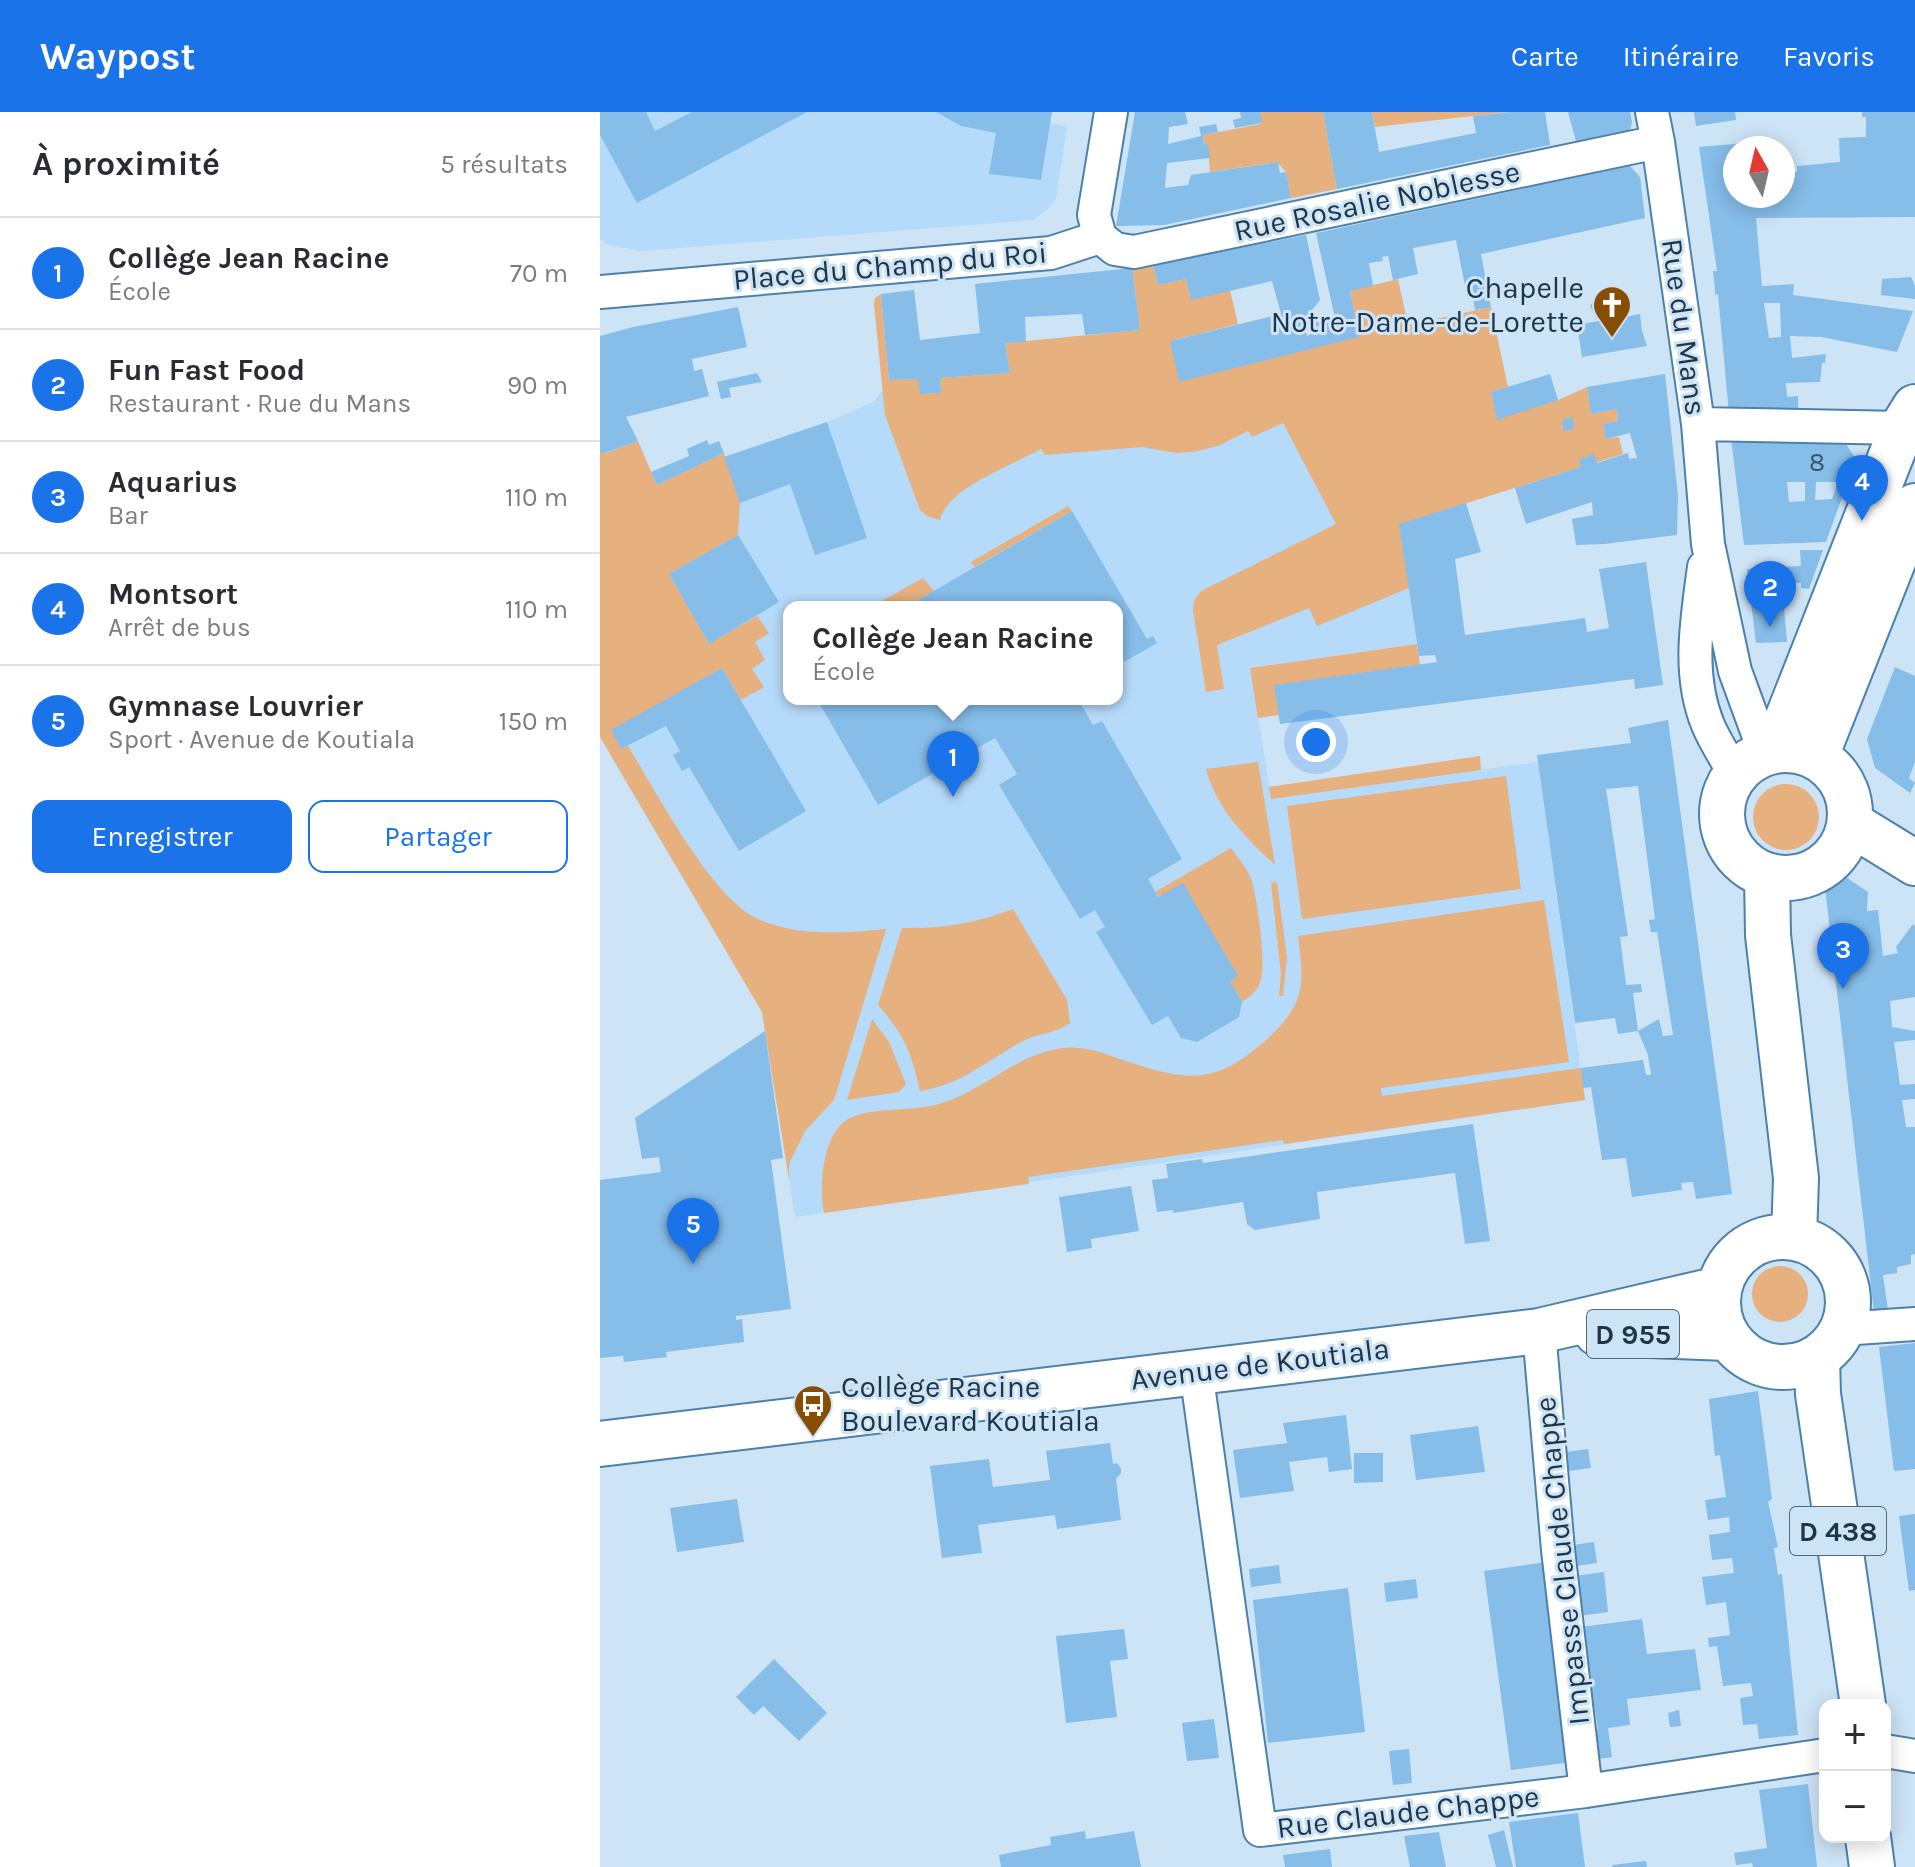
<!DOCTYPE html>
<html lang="fr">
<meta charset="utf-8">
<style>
body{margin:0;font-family:Karla,sans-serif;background:#f2f2f3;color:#2b2b33}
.controls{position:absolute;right:24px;bottom:24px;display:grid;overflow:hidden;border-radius:16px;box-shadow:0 4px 20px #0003}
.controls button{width:72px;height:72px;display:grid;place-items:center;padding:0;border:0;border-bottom:2px solid #e1e1e2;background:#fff;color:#2b2b33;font:40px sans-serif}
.compass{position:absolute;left:1123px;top:24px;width:72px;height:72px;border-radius:50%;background:#fff;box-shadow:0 4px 20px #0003;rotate:352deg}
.you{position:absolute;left:716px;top:630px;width:28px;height:28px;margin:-20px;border:6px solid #fff;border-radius:50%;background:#1a73e8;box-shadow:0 0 0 12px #1a73e833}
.badge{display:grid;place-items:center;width:52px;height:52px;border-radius:50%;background:#1a73e8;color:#fff;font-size:26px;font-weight:700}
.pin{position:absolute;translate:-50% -66px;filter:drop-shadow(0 2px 4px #0008)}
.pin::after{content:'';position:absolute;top:42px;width:28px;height:24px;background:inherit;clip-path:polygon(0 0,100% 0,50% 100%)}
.popup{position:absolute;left:183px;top:489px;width:340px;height:104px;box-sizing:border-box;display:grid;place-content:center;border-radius:16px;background:#fff;filter:drop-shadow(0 2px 6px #0005);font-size:26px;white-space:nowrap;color:#7c7c81}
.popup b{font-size:30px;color:#2b2b33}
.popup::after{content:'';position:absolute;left:50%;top:100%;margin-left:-16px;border:16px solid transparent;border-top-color:#fff}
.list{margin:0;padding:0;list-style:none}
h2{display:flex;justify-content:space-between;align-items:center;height:104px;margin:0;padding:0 32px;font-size:34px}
h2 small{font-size:26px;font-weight:400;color:#7c7c81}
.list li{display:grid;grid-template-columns:52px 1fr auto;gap:24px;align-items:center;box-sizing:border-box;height:112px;padding:0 32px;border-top:2px solid #e1e1e2}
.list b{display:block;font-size:30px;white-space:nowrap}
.list p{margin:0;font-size:26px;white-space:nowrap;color:#7c7c81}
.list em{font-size:26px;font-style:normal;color:#7c7c81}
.actions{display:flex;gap:16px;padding:24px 32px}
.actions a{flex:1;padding:18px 0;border:2px solid #1a73e8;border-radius:16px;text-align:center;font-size:28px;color:#1a73e8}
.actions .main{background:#1a73e8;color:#fff}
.map{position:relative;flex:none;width:1315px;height:1755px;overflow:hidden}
header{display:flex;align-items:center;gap:48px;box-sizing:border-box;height:112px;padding:0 40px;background:#1a73e8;color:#fff}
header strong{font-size:38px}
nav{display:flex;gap:44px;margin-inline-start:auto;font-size:28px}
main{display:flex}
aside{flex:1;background:#fff}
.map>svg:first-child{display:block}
.built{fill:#b6daf9;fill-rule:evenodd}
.green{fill:#e6b07f}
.building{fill:#86bde9;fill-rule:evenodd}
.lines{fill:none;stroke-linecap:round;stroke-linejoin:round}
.minor-casing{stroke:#4c81ab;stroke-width:36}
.primary-casing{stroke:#4c81ab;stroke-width:48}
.minor{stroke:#fff;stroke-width:32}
.primary{stroke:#fff;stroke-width:44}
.labels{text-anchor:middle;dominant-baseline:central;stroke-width:6;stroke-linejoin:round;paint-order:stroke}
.number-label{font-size:26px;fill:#395770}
.shield{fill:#cde3f6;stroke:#53697c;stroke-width:2}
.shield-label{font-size:28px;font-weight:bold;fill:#1f3547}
.street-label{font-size:30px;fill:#1f3547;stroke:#cde3f6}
.poi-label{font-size:30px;fill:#1f3547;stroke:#cde3f6;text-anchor:end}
</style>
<header>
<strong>Waypost</strong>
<nav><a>Carte</a><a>Itinéraire</a><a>Favoris</a></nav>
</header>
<main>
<aside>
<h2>À proximité<small>5 résultats</small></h2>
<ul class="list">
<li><span class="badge">1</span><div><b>Collège Jean Racine</b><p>École</p></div><em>70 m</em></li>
<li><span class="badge">2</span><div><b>Fun Fast Food</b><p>Restaurant · Rue du Mans</p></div><em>90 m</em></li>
<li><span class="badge">3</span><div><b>Aquarius</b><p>Bar</p></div><em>110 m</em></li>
<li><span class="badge">4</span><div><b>Montsort</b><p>Arrêt de bus</p></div><em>110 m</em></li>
<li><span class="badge">5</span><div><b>Gymnase Louvrier</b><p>Sport · Avenue de Koutiala</p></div><em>150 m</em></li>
</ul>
<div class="actions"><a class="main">Enregistrer</a><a>Partager</a></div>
</aside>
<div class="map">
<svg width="1315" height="1755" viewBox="0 0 1315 1755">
<rect width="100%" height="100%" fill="#cde3f6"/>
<path class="built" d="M0,0H385L467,14L456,87L447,98L433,108L41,139L8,133L0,127Z
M289,268L291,300L445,326L708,291L800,419L817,532L651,556L671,686L938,650L985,988L195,1105L162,900L10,643L21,637L11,618L109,532L69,462L124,345L227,310L275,289ZM189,495H517V587H189Z"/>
<path class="green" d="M660,0H723L737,77L691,86L686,60L677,50L610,60L608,33H604L603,23L661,12Z
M772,0H908L775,15Z
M553,153L558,173L586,167L591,187L630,178L638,212L570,229L759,225L750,179L798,167L808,213L891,195L908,275L891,280L897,307L958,288L987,275L991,302L1017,297L1018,309L1003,312L1006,327L1019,325L1023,342L800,412L809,476L717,514L709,496L617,533L624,577L606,580L593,499L594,488L601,479L736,412L683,311L652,325L648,319L618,334L593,340L576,341L542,335L445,343L441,337C414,352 346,377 340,408L327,404L320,398L285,303L274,192L275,186L281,182L289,268L318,267L321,282L341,281L340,266L410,261L405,231L540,218L532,156Z
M38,329L57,373L124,341L140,391L138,423L69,462L109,532L157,504L169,521L155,530L165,548L152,557L164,575L141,588L122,556L12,619L21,637L28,634C56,679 112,788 160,808C200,825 244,821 286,817L234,988L205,1019L189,1052V1068L195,1105L162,900L0,625V337L3,342Z
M468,394L472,399L374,455L371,450Z
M323,466L334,479L306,495H271Z
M817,532L820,553L679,603L658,606L650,556Z
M880,644L881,658L671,687L669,675Z
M658,650L675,753C645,725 617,698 606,657Z
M906,664L921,777L702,807L687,694Z
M1153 705a33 33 0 1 1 66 0a33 33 0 1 1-66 0Z
M631,736C637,745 644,753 649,762C657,778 666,850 661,867C658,879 652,883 642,890L630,869L637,864L555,780Z
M677,770L687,845L683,884H679L681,862L671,771Z
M944,788L969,950L781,976L782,984L981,956L985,988L684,1032L683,1028L428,1065L429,1072L224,1101C219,1076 222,1027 244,1010C262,994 314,1000 339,992C384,979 419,940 464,936C484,934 499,940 517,946C582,968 613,977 667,927C706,891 704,873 698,824Z
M413,797L467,888L470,911C455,922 438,921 423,929C388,948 361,973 320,979C312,942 304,922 278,893L302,816C341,817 377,811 413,797Z
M272,907L289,930L306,972L299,980L247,988Z
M1152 1182a28 28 0 1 1 56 0a28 28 0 1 1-56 0Z"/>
<path class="building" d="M0,0H46L55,19L92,0H207L37,91L0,23Z
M336,0H452L441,68L389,62L396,21L361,14Z
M535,0H585L588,12L569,15L568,32L601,24L599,15L616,12L618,20L603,23L604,33L608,32L610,46L567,51L565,76L588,73L591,63L678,50L680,61L686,60L691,86L564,113L516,114Z
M640,0H660L662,11L635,16L633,8L641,6Z
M723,0H772L779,40L876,21L873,4L911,0H945L950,33L737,77Z
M968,0H1030L1032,10L1030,19L976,29Z
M1094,0H1135L1136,8L1096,14Z
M1262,0H1315V105L1156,106L1162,174L1194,172L1193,183L1313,199L1297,240L1221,225L1190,224L1192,246L1226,242L1225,251H1222L1220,270L1186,271L1187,285L1198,284V298H1160L1129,302L1118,182L1115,183V178L1113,159H1117L1099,35L1169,29V36H1135V84H1183V62L1197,60V54L1240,50L1239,26L1266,25V5H1262ZM1164,191H1180L1181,225L1169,226Z
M1030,54L1040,65L1045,106L881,142L891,195L875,198L872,179H866L856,128L813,136L818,162L793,168L788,144L782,145L783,149L769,151L773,174L750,179L759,225L579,270L570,229L681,202L672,169L591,188L586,167L558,173L553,153L706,123L720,188L703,209L707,224L713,221L710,211L735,206L716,121Z
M532,156L540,218L485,223L482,202L425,205L426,230L405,231L410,261L340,266L341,281L320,282L318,267L289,268L281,182L314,178L320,228L380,221L375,172Z
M1311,165L1315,174V187L1281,183L1282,167Z
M1007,181L1014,186L1018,193L1016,202L1009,208L1040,202L1042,219L1047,234L982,245L977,213L1004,208L996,206L990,194L998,183Z
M138,195L147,235L92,247L94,259L102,257L109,284L26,305L38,329L2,342L0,337V224L33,215Z
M157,261L162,270L129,276L131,285L121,287L117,270Z
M950,262L958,288L897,308L891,280Z
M1065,262L1078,384L1077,423L1004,432L976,433L972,407L993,403L992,390L926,412L915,376L981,355L979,347L994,342L997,351L1028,341L1029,347L1037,346L1030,321L1006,327L1003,312L1018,309L1017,297L991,302L987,275Z
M973,305L974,317L963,319V307Z
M227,310L267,426L215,443L190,372L140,391L124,345Z
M1131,326H1242L1256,347L1226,430L1144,433ZM1187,370H1205V389L1189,390ZM1216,370H1238L1232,387L1215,388Z
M107,328L109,333L119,329L124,341L57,373L51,360L89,344L87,337Z
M866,391L881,440L855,447L865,523L985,506L987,520L1009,516L999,457L1046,450L1063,573L1035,577L1034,567L680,612L674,573L837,550L835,543L819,544L799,412Z
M472,399L547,527L553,524L557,531L517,554V495H306Z
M138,423L179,490L109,532L69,462Z
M1200,438H1223L1209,477L1201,476V471H1180L1179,455L1201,454Z
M1171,455L1174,485L1183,484L1187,530L1156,531L1147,457Z
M1295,555L1315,564V650L1309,666L1315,671L1310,681L1275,656L1267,627Z
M122,556L206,699L139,739L89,655L82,659L73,643L80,639L66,614L21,637L11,618Z
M217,587H478L493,613L502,609L582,747L548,767L558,785L583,771L638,864L630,869L642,890L639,905L597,930L581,926L568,904L552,913L496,820L505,815L495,798L480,807L399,673L417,662L395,626L278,693Z
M1068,608L1132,1082L1096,1087L1093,1070L1081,1071L1082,1078L1032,1085L1026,1046L1002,1048L991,975L983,976L981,956L1043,948L1046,963H1051L1048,943L1038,919L1059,907L1063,924L1073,923L1057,820H1051L1049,808L1055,807L1038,674L1006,677L1028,824L1020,825L1026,873L1041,872L1042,880L1033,881L1038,919L1018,922L1015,906L975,911L937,643L1031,631L1028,616Z
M1231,755L1268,780L1267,799L1278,798L1283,844L1298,841L1296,835L1313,812L1315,814V885L1290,889L1292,915L1315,919V928L1294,930L1300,973L1315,972V987L1302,988L1306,1015H1315V1142L1311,1143V1152L1297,1155V1161L1283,1163L1288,1198L1274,1200L1223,758Z
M165,919L183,1046L171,1048L191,1197L136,1204V1208L142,1207L144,1230L66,1240L67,1245L24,1250L23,1244L0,1246V1068L61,1060L59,1045L42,1047L35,1006Z
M873,1012L890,1129L865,1132L855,1061L717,1080L720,1107L655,1118L647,1112L643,1090L573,1101V1098L557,1100L552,1068L568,1066L566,1052L602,1047L603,1051Z
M531,1074L539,1119L491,1127L492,1136L467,1140L459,1085Z
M1315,1231V1357L1294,1359L1279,1235Z
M1158,1279L1172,1387L1168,1390L1178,1435L1174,1436L1177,1456L1178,1463L1182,1462L1198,1623L1159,1627L1157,1612L1143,1613L1140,1586L1153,1584L1151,1571L1123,1574L1117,1534L1109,1535L1108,1526L1130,1523L1126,1490L1106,1493L1102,1465L1134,1461L1132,1446L1112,1448L1109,1423L1130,1420L1129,1405L1108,1408L1105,1388L1126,1385L1120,1343L1115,1344L1109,1287Z
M746,1303L752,1357L729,1360L727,1345L689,1350L694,1379L640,1386L633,1338L687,1331L683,1311Z
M878,1314L885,1360L816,1368L810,1323Z
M510,1331L513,1352L517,1351L521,1356V1361L516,1367L521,1408L457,1417L455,1403L378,1413L382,1441L342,1446L330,1354L389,1347L393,1375L450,1368L446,1339Z
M988,1337L991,1356L961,1360L959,1341Z
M754,1341H783V1370L754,1371Z
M137,1387L144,1430L77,1440L70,1396Z
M1315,1402V1478L1309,1479L1299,1404Z
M994,1430L997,1451L969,1455L966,1434Z
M946,1450L972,1650L911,1658L884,1459Z
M679,1453L681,1471L651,1475L649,1457Z
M1004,1460L1008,1500L979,1504L975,1464Z
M816,1467L818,1486L786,1490L784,1471Z
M748,1476L765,1620L668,1631L653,1488Z
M1042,1507L1047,1542L1095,1537L1101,1578L1027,1587L1030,1613L1008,1616L1012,1645L992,1648L988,1618L998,1617L981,1515Z
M524,1517L528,1547L510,1549L517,1605L466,1611L456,1524Z
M174,1547L227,1601L199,1629L163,1594L154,1603L136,1585Z
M1079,1598L1081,1614L1070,1615L1068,1601Z
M614,1607L619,1646L587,1649L582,1611Z
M809,1637L812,1671L793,1673L789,1639Z
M1208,1672L1217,1755H1153L1152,1751L1136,1753L1134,1741L1167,1736L1159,1678Z
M978,1701L985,1755H916L909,1710Z
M904,1718L913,1755H896L888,1723Z
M485,1719L486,1727L534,1719L541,1755H401L399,1743L451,1733L450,1725Z
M839,1720L846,1755H810L804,1724Z
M730,1737L732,1755H685L683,1743Z
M1046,1749L1047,1755H1013L1012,1753Z"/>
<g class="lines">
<g class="minor-casing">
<path id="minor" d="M1052,0L1058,30L1098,312L1108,432L1135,559L1165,641
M500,125L515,137L534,140L1058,30
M500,125L494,103L511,0
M0,180L451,141L500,125
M1098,312L1302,316
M1104,455C1097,508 1087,562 1108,613C1115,630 1126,646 1135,662
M1242,1217L1315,1212
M939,1219L958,1438L986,1679
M596,1259L660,1718L986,1679L1225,1643
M1285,1639L1315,1644"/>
</g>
<g class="primary-casing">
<path id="primary" d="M1122 702a64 64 0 1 1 128 0a64 64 0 1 1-128 0Z
M1175,638L1302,316L1315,295
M1216,644L1315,394
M1250,711L1315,751
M1167,764L1168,823L1196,1066L1194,1126
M1118 1190a65 65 0 1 1 130 0a65 65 0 1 1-130 0Z
M997,1221L1128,1226
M1217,1246L1218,1282L1263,1593
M0,1332L939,1219L1119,1177
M1268,1725L1272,1755"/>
</g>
<use href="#minor" class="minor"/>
<use href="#primary" class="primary"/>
</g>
<defs>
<g id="church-pin" transform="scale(2)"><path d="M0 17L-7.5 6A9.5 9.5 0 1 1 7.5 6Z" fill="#874e03" stroke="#cde3f6"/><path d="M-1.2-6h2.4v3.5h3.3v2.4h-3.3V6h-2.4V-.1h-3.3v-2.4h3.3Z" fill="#fff"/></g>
<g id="bus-pin" transform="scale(2)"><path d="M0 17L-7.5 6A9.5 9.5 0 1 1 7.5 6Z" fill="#874e03" stroke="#cde3f6"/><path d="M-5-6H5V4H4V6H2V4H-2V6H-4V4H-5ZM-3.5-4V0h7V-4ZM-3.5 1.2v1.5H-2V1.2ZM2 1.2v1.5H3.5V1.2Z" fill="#fff"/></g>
</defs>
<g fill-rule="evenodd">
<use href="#church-pin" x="1012" y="193"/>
<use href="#bus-pin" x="213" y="1292"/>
</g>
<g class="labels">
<g class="number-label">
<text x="1217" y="350">8</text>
</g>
<g class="shield">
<rect x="987" y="1198" width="92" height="48" rx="6"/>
<rect x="1190" y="1395" width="96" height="48" rx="6"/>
</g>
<g class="shield-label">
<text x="1033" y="1222">D 955</text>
<text x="1238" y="1419">D 438</text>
</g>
<g class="street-label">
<text transform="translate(777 89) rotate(-12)">Rue Rosalie Noblesse</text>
<text transform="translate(290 154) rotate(-5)">Place du Champ du Roi</text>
<text transform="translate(1084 215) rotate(82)">Rue du Mans</text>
<text transform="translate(660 1252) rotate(-7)">Avenue de Koutiala</text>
<text transform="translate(962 1449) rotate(-96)">Impasse Claude Chappe</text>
<text transform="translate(808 1700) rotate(-7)">Rue Claude Chappe</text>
</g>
<g class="poi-label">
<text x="984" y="176">Chapelle<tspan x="984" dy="34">Notre-Dame-de-Lorette</tspan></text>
<text x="241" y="1275" text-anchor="start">Collège Racine<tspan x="241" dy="34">Boulevard Koutiala</tspan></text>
</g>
</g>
</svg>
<div class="controls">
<button>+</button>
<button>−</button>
</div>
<svg class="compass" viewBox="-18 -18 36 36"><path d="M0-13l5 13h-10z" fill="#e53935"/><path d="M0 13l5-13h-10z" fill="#7c7c81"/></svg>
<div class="you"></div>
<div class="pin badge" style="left:353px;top:685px">1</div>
<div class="popup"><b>Collège Jean Racine</b>École</div>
<div class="pin badge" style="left:1170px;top:515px">2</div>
<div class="pin badge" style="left:1243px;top:877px">3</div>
<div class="pin badge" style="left:1262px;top:409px">4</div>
<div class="pin badge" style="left:93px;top:1152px">5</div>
</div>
</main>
